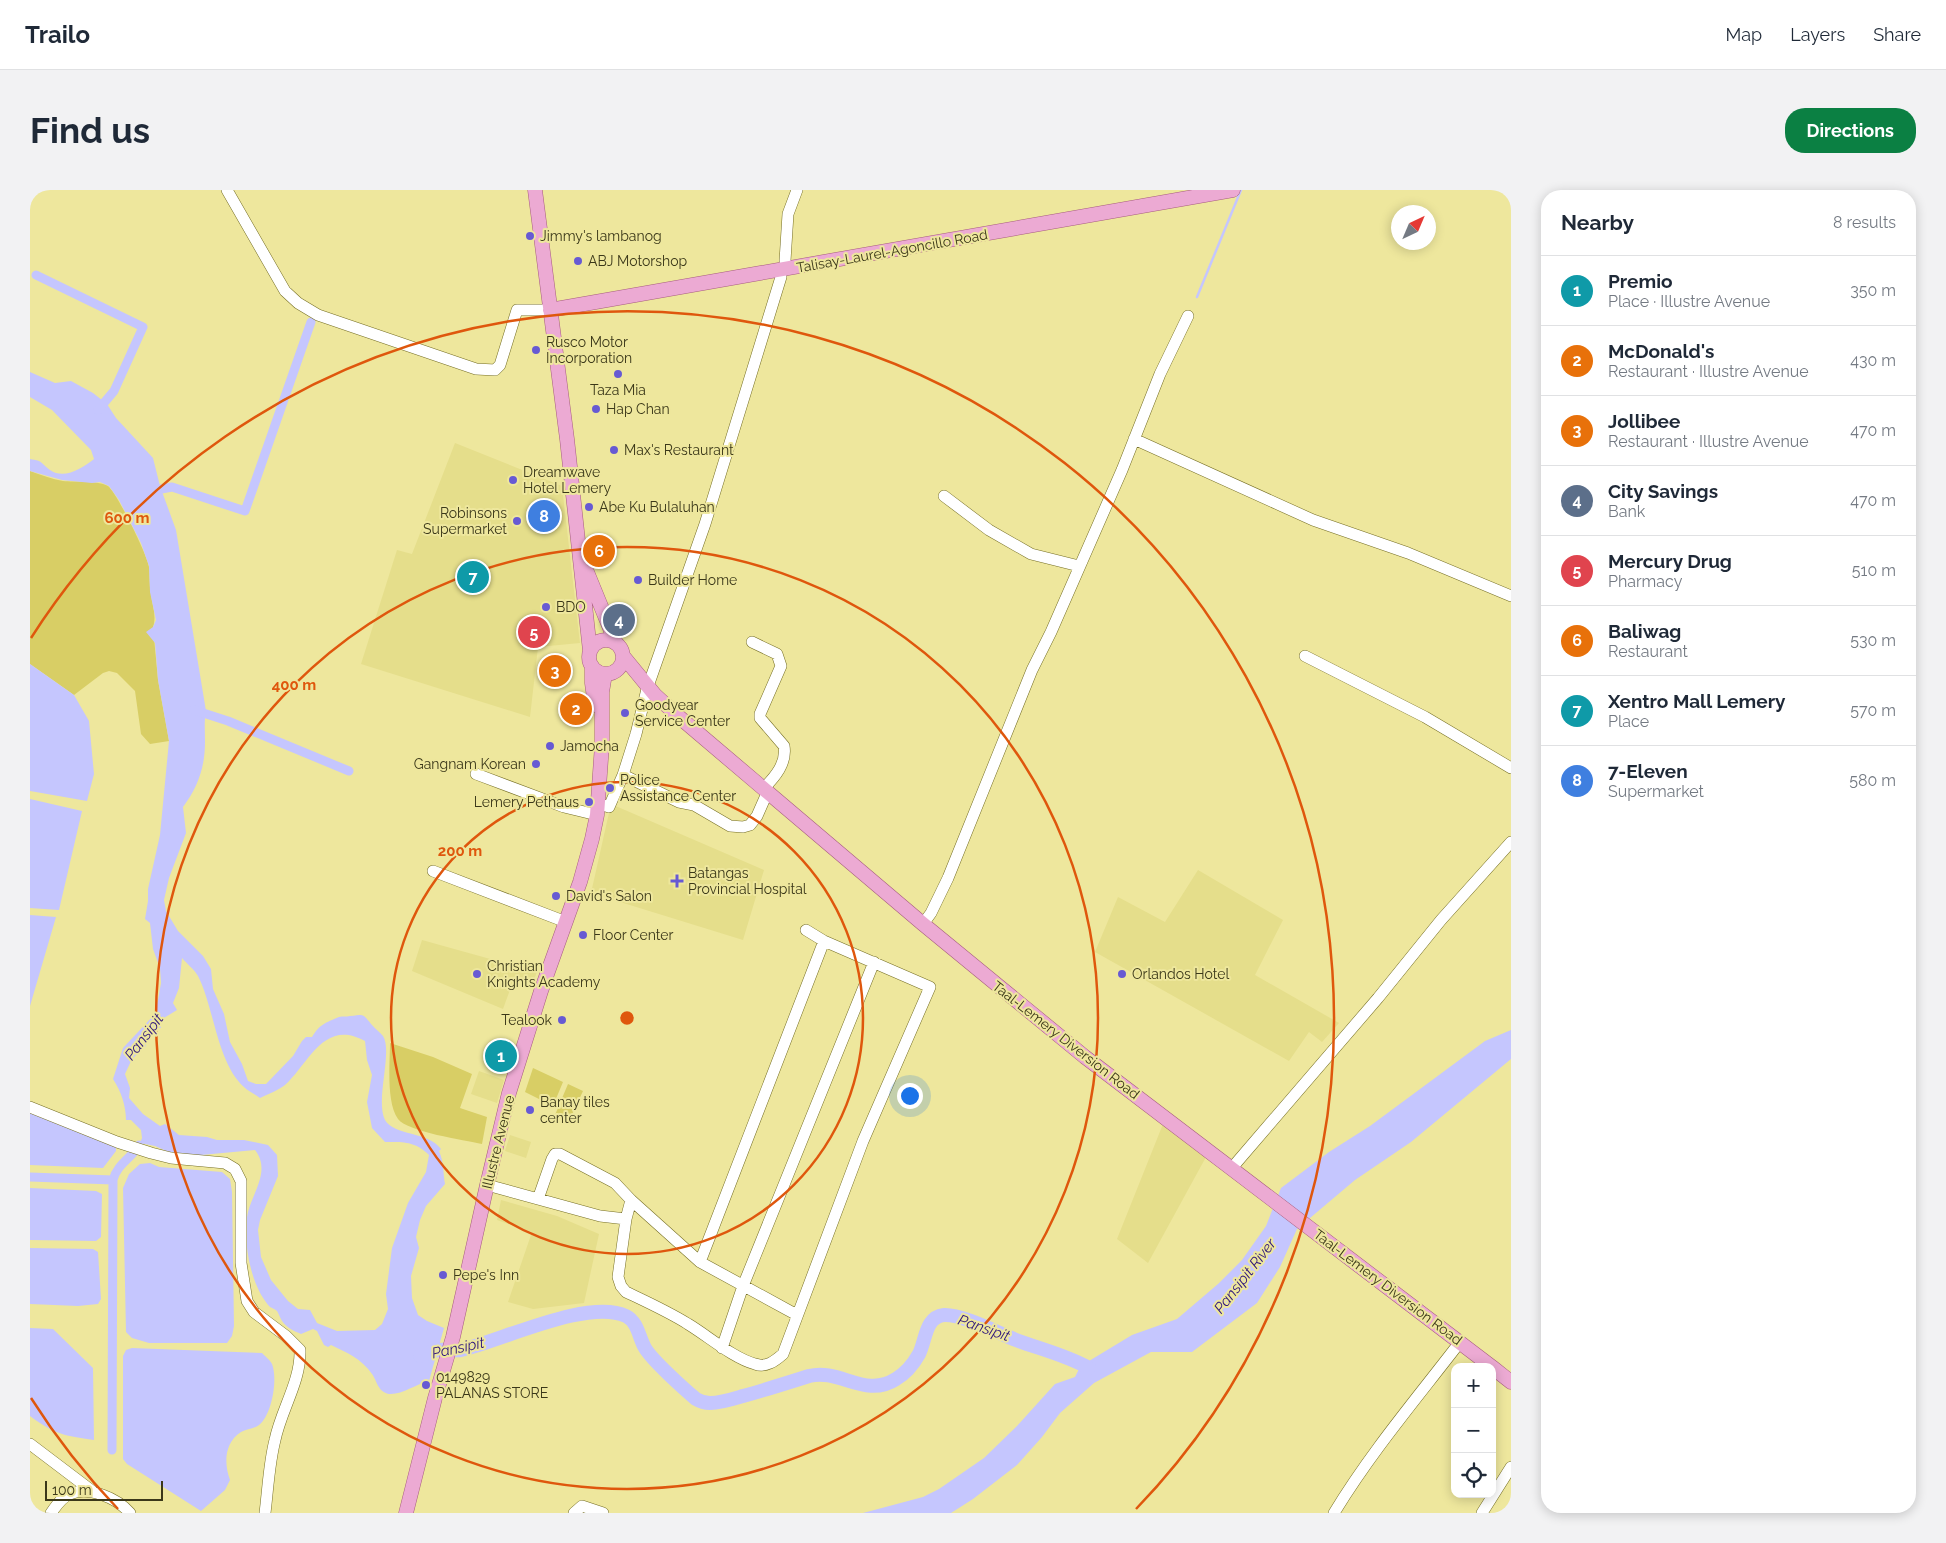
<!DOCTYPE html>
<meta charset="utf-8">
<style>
body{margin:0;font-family:Raleway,sans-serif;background:#f2f2f3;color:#1f2937}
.controls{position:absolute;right:15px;bottom:15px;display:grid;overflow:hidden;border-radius:10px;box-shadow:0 2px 12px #0003}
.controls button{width:45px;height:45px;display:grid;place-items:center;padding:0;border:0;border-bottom:1px solid #e0e1e3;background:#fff;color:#1f2937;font:25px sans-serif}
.compass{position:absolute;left:1361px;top:15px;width:45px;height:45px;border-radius:50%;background:#fff;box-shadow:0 2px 12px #0003;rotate:44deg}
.scale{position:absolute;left:15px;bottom:12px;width:118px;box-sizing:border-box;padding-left:5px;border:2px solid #3b3819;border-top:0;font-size:14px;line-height:18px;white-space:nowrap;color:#3b3819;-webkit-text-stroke:4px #eee79d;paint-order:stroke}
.you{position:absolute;left:879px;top:905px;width:18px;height:18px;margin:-12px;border:4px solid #fff;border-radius:50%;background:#1a73e8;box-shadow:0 0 0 8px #1a73e833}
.badge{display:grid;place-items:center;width:32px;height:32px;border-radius:50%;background:#0b8043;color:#fff;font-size:16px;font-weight:700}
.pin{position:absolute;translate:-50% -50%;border:2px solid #fff;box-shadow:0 1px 5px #0006}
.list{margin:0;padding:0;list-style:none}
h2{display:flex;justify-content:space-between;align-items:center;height:65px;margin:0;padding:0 20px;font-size:21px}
h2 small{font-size:16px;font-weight:400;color:#747a83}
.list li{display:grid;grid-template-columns:32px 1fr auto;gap:15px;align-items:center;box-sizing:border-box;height:70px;padding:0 20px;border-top:1px solid #e0e1e3}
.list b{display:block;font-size:19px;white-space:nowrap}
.list p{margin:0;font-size:16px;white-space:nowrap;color:#747a83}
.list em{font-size:16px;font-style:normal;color:#747a83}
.icon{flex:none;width:28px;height:28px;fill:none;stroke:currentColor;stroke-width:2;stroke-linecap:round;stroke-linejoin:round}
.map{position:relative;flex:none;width:1481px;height:1323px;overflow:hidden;border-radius:20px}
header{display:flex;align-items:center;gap:30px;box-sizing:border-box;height:70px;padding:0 25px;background:#fff;border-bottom:1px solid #e0e1e3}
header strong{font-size:24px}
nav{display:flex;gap:28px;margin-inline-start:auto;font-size:18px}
.intro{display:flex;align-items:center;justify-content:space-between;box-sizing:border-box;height:120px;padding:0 30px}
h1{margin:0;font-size:35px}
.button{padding:12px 22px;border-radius:20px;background:#0b8043;color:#fff;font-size:18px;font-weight:700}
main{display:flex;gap:30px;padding:0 30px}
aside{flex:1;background:#fff;border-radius:20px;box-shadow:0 2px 12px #0003}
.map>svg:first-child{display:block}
.built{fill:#e5de8b}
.green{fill:#d8ce65}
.water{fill:#c5c6fe;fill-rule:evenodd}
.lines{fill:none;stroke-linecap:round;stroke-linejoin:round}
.stream{stroke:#c5c6fe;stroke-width:2.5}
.canal{stroke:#c5c6fe;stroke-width:9}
.river{stroke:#c5c6fe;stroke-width:14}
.minor-casing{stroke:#766f25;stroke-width:12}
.major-casing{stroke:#a65d7e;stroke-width:15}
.minor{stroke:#fff;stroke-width:11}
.major{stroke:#ecaad3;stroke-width:14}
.ring{fill:none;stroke:#df570d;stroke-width:2.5}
.poi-dot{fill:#675ad3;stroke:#eee79d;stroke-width:2}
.labels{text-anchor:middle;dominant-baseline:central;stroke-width:4;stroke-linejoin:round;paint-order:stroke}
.poi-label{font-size:14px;fill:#3b3819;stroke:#eee79d;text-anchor:start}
.street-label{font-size:14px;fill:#3b3819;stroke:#eee79d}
.water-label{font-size:15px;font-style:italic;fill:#2f167d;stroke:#eee79d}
.centre{fill:#df570d;stroke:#eee79d;stroke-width:2.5}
.ring-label{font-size:15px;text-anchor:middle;font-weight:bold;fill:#df570d;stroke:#eee79d;stroke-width:4;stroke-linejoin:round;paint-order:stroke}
</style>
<header>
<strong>Trailo</strong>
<nav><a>Map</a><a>Layers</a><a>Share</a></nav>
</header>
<div class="intro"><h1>Find us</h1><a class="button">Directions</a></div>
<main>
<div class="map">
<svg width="1481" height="1323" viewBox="0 0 1481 1323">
<rect width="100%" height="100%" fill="#eee79d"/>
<path class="built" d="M425,253L532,296L550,453L508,457L500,527L331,474L367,360L382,364Z
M581,614L734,680L713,750L561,703Z
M1168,680L1253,730L1225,785L1309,833L1292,852L1279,842L1259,871L1065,762L1088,707L1135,732Z
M392,750L507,782L503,792L485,786L473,819L382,781Z
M449,881L474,890L467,913L441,904Z
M1133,934L1176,967L1118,1073L1087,1049Z
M480,945L501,952L496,968L475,961Z
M471,1010L527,1026L569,1044L554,1113L503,1119L478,1112L502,1042L467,1030Z"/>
<path class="green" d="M0,281C11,285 22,289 33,291C44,292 71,291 78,296C87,303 117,364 119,377C120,386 119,395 121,404C122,415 127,426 123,437L128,490L139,551L120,554L111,544L105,501L87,483L79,481L73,483L44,505L0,474Z
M360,853L403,867L442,884L430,918L457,927L452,954C434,950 378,942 368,929C356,912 360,873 360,853Z
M503,878L533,892L523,916L495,902Z
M538,894L553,901L539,931L525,925Z"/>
<path class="water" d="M0,182L25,193L41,191L63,203L77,214L86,228L123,268L130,296L146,340L176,521C174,531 175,541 175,552C175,577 168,597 153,617L156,643L139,688L134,710L136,721L148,741L173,766L181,779L183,799L194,824L200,852L212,874L218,891L226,894H236L263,866L272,851L276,847H282C290,834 295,833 309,827C313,826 316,827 320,826C335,825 331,822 342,835C345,839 350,842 353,846C363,862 345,910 355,930C364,946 398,941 411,959L409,961C414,972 413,983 415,994L396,1016L390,1030L386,1047L389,1058L381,1086L382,1108L388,1125L397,1131L414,1138L399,1191C386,1194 372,1205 359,1204C348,1202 347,1191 342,1184C332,1169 316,1162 301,1155L298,1157L294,1155L287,1141L283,1139L271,1144C264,1141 257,1138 252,1131C250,1128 249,1124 247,1121C245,1119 242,1118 240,1117C220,1096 212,1049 218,1022C223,1002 241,980 225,960L150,967L125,956L110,953L112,948L111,940L101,930H96C96,916 91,901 83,889L93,858L124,825L128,810L131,793L130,778L123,759L120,733L115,729L118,711V699L130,645L139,551L128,490L125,453L116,442L123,437L126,430L120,402L119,376L111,353L89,310L79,296L70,292L62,293L32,290L0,281V269C14,271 10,273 20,280C34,290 53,278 64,269L61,260L22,220L0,207ZM152,768C157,774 164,779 168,786C184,817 187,873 214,897C218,901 225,904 230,908C238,904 249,900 255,895C279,873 294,828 335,851L337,870L342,885L337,912L342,938L355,952C373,952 385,951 399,965L396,982L378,1013L362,1058L356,1104L358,1119L352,1134L345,1140L307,1141L287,1133L280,1120L268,1119L258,1111L241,1090L231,1067L228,1040L230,1030L248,986L247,965L238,955L214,950H187L177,947L149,945L135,934L130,936L113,924L99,908L100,898L95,884L102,869L116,856V850L124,838H131L129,831L147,820L143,813L149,798Z
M0,474L44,505L59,531L64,584L57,611L0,601Z
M0,609L52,621L29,720L0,718Z
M0,725L26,727L0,816Z
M1481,840V869L1381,952L1325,990L1267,1039L1250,1077L1227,1113L1162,1162H1121L1064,1193L1030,1223L1012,1247L987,1275L943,1309L921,1323H833L893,1307L909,1299L954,1268L987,1236L1025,1194L1045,1187L1049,1179L1050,1167L1059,1171L1102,1145L1147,1129L1188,1094L1212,1070L1236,1036L1251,998L1299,962L1340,936L1455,851Z
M0,920L86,955V961L73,978L0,975Z
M120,973L129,977L192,982L200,989L202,1002L204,1136L202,1146L197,1153H119L102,1148L96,1142L93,998L99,984L110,974Z
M0,998L66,1001L72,1004L71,1047L66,1051L0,1050Z
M0,1058L63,1059L68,1062L71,1109L68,1114L48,1116L0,1114Z
M0,1138L23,1139L63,1178L64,1250C35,1246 24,1244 0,1226Z
M102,1158L232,1163C235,1166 240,1170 242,1174C248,1189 242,1225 229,1235C224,1239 216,1239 211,1242C194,1253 194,1274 200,1290L195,1300L171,1321L97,1274L93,1269V1166L96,1160Z"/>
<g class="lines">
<path class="stream" d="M1167,107L1211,0"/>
<path class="canal" d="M6,85L113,137L84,201L68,220
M121,301L142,297L215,321L281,132
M164,520L198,531L319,581
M0,987L83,990
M82,1260L83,990C87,974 102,968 109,955"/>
<path class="river" d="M390,1166C396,1164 402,1161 408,1160C416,1159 424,1161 431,1160C471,1151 558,1108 596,1126C608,1132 609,1148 615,1158C622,1170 654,1199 666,1209C671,1212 675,1213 680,1213C691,1213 703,1209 713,1206C735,1200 757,1193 779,1186C810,1178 835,1209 866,1189C876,1183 884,1173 889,1164C896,1150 895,1127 914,1125C932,1124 968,1143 986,1150C1010,1159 1036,1165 1059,1178"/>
<g class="minor-casing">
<path id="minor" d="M197,0L255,101L268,113L288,125L446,179L465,180L470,175L487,120H520
M755,71L758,24L767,0
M1104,249L1283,330L1378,363L1481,406
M914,306L959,340L1001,364L1049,376
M722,452L747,464L751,476L730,524V528L754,556C757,573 745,587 734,598
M1275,466L1395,527L1481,578
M446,584L534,617L567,625
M593,585L606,544L617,499L675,334L751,87
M567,613L579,617L593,585L649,612L664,615L700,636L713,637L720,635L727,626L738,601
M403,681L536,732
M893,734L901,723L918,688L1002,480L1021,442L1092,280L1130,184L1158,126
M0,917L87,952L121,963L141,968L195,973L205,979L211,991V1073L217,1111L224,1122L256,1146L270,1160C271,1191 251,1220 245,1250C239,1273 238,1299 235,1323
M1201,979L1348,808L1411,730L1481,652
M457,995L570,1026L596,1029L601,1010L585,993L530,964H525L522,969L508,1009
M601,1010L670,1072L767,1125
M596,1029L588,1087L591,1096L596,1102C617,1112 639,1122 658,1134C678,1146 703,1168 725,1174C736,1178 745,1171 753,1164L833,951L900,797L794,751L776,740
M670,1072L794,751
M692,1158L713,1096L844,772
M0,1254L62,1301
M21,1323C26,1316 32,1307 40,1304C59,1296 87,1308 100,1323
M544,1323L552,1316L573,1323
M1304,1323C1341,1262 1387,1208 1430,1152
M1452,1323L1481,1277"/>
</g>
<g class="major-casing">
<path id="major" d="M505,0L537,249L560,461
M520,120L1203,0
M557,382L586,453
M559 467a17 17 0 1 1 34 0a17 17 0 1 1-34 0Z
M593,466L625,505L648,526L893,734L1055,867L1462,1177
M562,476V493L565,515
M1462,1177L1481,1192
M376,1323L405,1208L423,1147L457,995L479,903L511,801L550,692L562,649L567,625L572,555V502L575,484"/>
</g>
<use href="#minor" class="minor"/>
<use href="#major" class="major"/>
</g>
<g class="ring">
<circle cx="597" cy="828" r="236"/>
<circle cx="597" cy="828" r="471"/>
<path d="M88 1319A707 707 0 0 1 1 1208M1 448A707 707 0 1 1 1106 1319"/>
</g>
<g class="poi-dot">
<circle cx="500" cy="46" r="5"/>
<circle cx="548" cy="71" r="5"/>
<circle cx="506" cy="160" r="5"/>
<circle cx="588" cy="184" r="5"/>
<circle cx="566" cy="219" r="5"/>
<circle cx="584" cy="260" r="5"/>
<circle cx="483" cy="290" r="5"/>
<circle cx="559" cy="317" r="5"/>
<circle cx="487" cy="331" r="5"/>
<circle cx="608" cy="390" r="5"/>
<circle cx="516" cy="417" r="5"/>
<circle cx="595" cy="523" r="5"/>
<circle cx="520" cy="556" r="5"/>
<circle cx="506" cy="574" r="5"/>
<circle cx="580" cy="598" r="5"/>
<circle cx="559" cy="612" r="5"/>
<path d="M644.5 683.5h5v5h5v5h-5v5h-5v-5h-5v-5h5z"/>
<circle cx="526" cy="706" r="5"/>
<circle cx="553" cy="745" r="5"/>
<circle cx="447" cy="784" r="5"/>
<circle cx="1092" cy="784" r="5"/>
<circle cx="532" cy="830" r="5"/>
<circle cx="500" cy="920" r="5"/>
<circle cx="413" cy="1085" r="5"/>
<circle cx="396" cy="1195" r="5"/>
</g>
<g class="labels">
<g class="poi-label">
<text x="510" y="46">Jimmy's lambanog</text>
<text x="558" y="71">ABJ Motorshop</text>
<text x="516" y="152">Rusco Motor<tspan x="516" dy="16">Incorporation</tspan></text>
<text x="588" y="200" text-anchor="middle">Taza Mia</text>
<text x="576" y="219">Hap Chan</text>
<text x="594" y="260">Max's Restaurant</text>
<text x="493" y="282">Dreamwave<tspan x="493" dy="16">Hotel Lemery</tspan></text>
<text x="569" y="317">Abe Ku Bulaluhan</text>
<text x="477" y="323" text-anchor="end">Robinsons<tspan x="477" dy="16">Supermarket</tspan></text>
<text x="618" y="390">Builder Home</text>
<text x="526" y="417">BDO</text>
<text x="605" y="515">Goodyear<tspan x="605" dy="16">Service Center</tspan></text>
<text x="530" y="556">Jamocha</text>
<text x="496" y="574" text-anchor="end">Gangnam Korean</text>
<text x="590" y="590">Police<tspan x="590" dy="16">Assistance Center</tspan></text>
<text x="549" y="612" text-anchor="end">Lemery Pethaus</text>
<text x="658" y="683">Batangas<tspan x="658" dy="16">Provincial Hospital</tspan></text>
<text x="536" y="706">David's Salon</text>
<text x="563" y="745">Floor Center</text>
<text x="457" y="776">Christian<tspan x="457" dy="16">Knights Academy</tspan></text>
<text x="1102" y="784">Orlandos Hotel</text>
<text x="522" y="830" text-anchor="end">Tealook</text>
<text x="510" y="912">Banay tiles<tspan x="510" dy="16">center</tspan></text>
<text x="423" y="1085">Pepe's Inn</text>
<text x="406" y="1187">0149829<tspan x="406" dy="16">PALANAS STORE</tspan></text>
</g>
<g class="street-label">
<text transform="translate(862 61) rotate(-10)">Talisay-Laurel-Agoncillo Road</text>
<text transform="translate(1036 850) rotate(38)">Taal-Lemery Diversion Road</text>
<text transform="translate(468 952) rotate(-76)">Illustre Avenue</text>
<text transform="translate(1358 1097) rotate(37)">Taal-Lemery Diversion Road</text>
</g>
<g class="water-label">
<text transform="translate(114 847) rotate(-53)">Pansipit</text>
<text transform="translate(1215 1086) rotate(-52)">Pansipit River</text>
<text transform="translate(954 1138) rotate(19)">Pansipit</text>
<text transform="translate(428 1158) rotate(-12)">Pansipit</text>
</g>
</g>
<circle cx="597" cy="828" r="8" class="centre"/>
<g class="ring-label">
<text x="97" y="333">600 m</text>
<text x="264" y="500">400 m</text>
<text x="430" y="666">200 m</text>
</g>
</svg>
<div class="controls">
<button>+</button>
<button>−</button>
<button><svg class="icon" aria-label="locate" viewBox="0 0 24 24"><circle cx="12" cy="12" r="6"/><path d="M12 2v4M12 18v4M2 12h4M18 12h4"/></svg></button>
</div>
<svg class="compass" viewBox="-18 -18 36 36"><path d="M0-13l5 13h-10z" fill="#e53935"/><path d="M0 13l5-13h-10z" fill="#747a83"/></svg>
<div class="scale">100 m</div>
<div class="you"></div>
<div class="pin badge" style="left:471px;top:866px;background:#0f9aa8">1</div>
<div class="pin badge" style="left:546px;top:519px;background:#e8710a">2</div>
<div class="pin badge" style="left:525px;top:481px;background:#e8710a">3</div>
<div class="pin badge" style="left:589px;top:430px;background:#5c6f8a">4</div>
<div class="pin badge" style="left:504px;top:442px;background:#e0444e">5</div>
<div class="pin badge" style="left:569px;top:361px;background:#e8710a">6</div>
<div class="pin badge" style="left:443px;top:387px;background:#0f9aa8">7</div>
<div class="pin badge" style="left:514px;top:326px;background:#3f7fe0">8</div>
</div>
<aside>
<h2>Nearby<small>8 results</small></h2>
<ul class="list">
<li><span class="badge" style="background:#0f9aa8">1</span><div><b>Premio</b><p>Place · Illustre Avenue</p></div><em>350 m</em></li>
<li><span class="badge" style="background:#e8710a">2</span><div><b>McDonald's</b><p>Restaurant · Illustre Avenue</p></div><em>430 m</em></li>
<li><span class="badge" style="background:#e8710a">3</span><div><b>Jollibee</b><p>Restaurant · Illustre Avenue</p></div><em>470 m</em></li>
<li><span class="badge" style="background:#5c6f8a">4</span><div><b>City Savings</b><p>Bank</p></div><em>470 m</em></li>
<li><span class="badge" style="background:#e0444e">5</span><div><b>Mercury Drug</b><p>Pharmacy</p></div><em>510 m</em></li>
<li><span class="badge" style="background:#e8710a">6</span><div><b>Baliwag</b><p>Restaurant</p></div><em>530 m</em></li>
<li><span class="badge" style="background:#0f9aa8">7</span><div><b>Xentro Mall Lemery</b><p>Place</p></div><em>570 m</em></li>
<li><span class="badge" style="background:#3f7fe0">8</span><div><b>7-Eleven</b><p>Supermarket</p></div><em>580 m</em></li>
</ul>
</aside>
</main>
